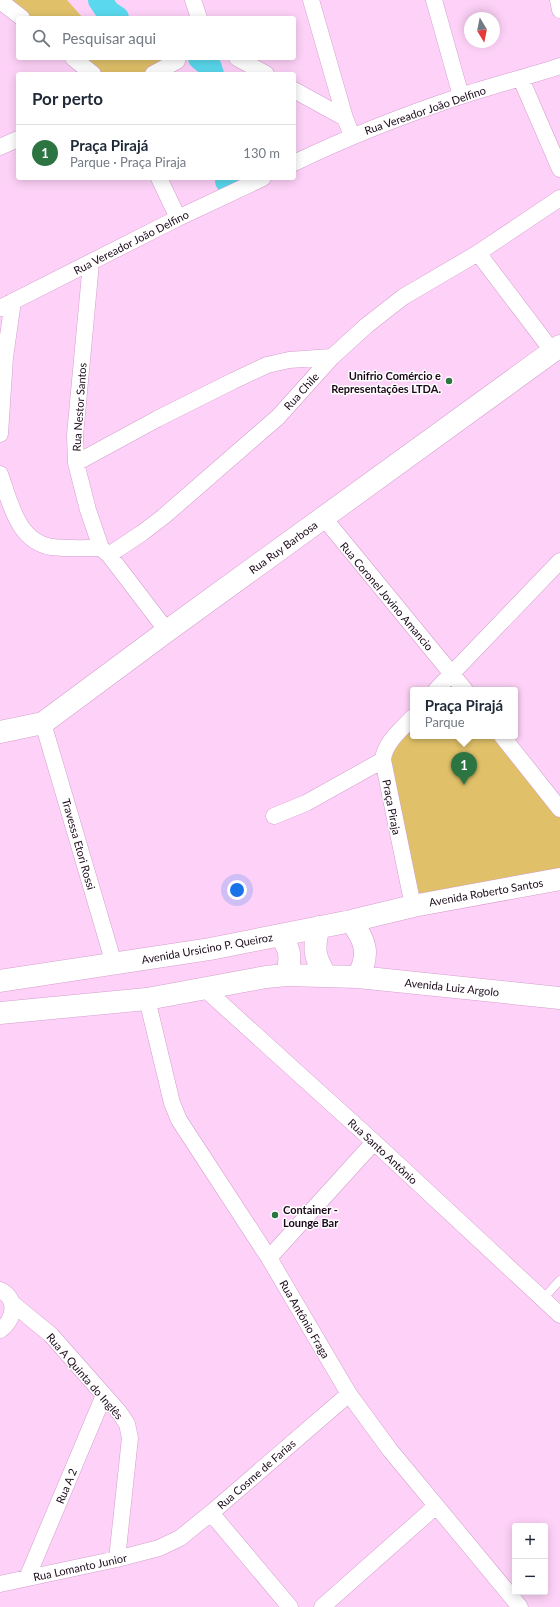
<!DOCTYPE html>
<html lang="pt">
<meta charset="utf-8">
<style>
body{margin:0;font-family:Lato,sans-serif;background:#f2f2f3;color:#1f2937}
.controls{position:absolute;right:12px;bottom:12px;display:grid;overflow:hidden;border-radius:4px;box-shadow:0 2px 10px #0003}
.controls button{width:36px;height:36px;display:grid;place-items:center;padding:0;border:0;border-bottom:1px solid #e0e1e3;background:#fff;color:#1f2937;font:20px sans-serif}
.compass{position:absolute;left:464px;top:12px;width:36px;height:36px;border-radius:50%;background:#fff;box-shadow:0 2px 10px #0003;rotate:170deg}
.you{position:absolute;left:237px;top:890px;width:14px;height:14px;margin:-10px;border:3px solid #fff;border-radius:50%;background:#1a73e8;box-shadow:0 0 0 6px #1a73e833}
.badge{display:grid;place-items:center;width:26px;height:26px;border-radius:50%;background:#2c7542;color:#fff;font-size:13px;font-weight:700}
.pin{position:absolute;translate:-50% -33px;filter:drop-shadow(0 1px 2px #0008)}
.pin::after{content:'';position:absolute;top:21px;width:14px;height:12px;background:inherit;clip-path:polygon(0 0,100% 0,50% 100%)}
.popup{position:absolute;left:410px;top:687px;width:108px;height:52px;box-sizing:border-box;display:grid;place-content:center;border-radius:4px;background:#fff;filter:drop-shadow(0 1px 3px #0005);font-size:13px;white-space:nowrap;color:#747a83}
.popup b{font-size:15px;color:#1f2937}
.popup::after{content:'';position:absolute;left:50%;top:100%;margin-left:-8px;border:8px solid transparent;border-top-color:#fff}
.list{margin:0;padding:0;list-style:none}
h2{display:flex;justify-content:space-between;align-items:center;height:52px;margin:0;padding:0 16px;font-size:17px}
h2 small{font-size:13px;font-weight:400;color:#747a83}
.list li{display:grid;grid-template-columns:26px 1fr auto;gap:12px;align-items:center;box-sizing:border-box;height:56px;padding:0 16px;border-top:1px solid #e0e1e3}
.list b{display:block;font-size:15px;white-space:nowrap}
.list p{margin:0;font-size:13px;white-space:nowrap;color:#747a83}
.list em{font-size:13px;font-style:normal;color:#747a83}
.icon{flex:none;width:22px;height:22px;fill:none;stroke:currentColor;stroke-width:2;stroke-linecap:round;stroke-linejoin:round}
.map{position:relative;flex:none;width:560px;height:1607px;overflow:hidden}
.search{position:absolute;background:#fff;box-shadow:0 2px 10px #0003;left:16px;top:16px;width:280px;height:44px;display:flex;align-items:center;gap:10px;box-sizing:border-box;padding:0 14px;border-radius:4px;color:#747a83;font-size:15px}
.panel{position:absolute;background:#fff;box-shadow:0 2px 10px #0003;left:16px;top:72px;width:280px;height:108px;border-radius:4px}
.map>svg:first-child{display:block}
.green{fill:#e0c169}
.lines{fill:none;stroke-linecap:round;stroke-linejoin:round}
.river{stroke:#5ad9ee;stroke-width:24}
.lane-casing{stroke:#d39fcd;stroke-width:9}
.street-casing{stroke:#d39fcd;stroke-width:17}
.secondary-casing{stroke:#d39fcd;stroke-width:23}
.lane{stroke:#fff;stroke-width:8}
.street{stroke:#fff;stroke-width:16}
.secondary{stroke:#fff;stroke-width:22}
.poi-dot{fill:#2c7542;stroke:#fff;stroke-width:1.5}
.labels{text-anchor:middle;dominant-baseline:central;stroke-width:3;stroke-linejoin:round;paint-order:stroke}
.street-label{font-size:11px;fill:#1b0919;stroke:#fff}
.poi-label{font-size:11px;font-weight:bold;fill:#1b0919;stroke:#fff;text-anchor:end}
</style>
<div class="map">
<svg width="560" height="1607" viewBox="0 0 560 1607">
<rect width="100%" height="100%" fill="#fed2f8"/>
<path class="green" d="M5,0H67L83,18H27Z
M76,58H160L171,62L148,74H96Z
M413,717V736H501L560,811V879L413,906L387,747Z"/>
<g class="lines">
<path class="river" d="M100,0L108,12L117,18
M200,58L209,65L212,74
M227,178V181"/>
<g class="lane-casing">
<path id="lane" d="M543,1299L560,1280"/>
</g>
<g class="street-casing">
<path id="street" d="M193,0L199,18
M311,0L345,118L352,136
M434,0L461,96
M558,0L560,10
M0,1L22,18
M73,58L93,74
M237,58L266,74
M153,74L177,61
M521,79L560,169
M294,90L345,118
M0,147L18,139
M294,163C348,137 404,115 461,96C494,85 527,77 560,66
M159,178L178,218
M478,253L553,352
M91,263L75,435L76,463L88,510L101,548L109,555L167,631
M0,308L178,218L263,178
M0,434L5,357L13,301
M76,463L157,419L233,381L267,365L289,360L332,357
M0,474C10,501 17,542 52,547C68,549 85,548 101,548
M324,518L465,690
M109,555L142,533L163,517L278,417L332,357L366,326L403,297L478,253L560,198
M436,690L560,561
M43,723L114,964
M502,736L560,809
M274,816L306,803L383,760
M413,906L383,760C384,743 402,729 413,717
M205,989L374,1142L560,1315
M147,999L172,1103L179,1120L269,1258L349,1394L390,1450L520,1607
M269,1258L374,1142
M0,1290C18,1298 15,1320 0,1330
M12,1303L51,1335L119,1412L127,1424L130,1438L117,1559
M211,1513L290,1607
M27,1578L104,1395
M0,1584L117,1559L159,1548L180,1538L211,1513L349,1394
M322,1607L435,1507"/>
</g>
<g class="secondary-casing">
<path id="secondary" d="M0,732L43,723L167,631L560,346
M351,921C366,941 370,954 358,977
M319,927C313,948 314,957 326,976
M280,935C291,950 291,957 287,975
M0,981L210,949L351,921L413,906L560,879
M0,1013L147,999L266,977L287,975L358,977L560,998"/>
</g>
<use href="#lane" class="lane"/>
<use href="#street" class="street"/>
<use href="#secondary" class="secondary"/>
</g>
<g class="poi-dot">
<circle cx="449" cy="381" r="4"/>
<circle cx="275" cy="1215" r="4"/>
</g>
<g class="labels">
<g class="street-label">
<text transform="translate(425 110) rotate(-19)">Rua Vereador João Delfino</text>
<text transform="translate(131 242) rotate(-27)">Rua Vereador João Delfino</text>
<text transform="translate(301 391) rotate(-48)">Rua Chile</text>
<text transform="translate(79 407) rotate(-86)">Rua Nestor Santos</text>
<text transform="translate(283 547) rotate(-36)">Rua Ruy Barbosa</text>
<text transform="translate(387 596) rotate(50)">Rua Coronel Jovino Amancio</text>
<text transform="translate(392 807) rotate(79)">Praça Piraja</text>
<text transform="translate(79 844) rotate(74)">Travessa Etori Rossi</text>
<text transform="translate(486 892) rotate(-10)">Avenida Roberto Santos</text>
<text transform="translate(207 948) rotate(-10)">Avenida Ursicino P. Queiroz</text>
<text transform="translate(452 987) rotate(6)">Avenida Luiz Argolo</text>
<text transform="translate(383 1151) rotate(43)">Rua Santo Antônio</text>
<text transform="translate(305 1319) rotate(60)">Rua Antônio Fraga</text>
<text transform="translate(85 1376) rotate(49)">Rua A Quinta do Inglês</text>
<text transform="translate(256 1474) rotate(-41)">Rua Cosme de Farias</text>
<text transform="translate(66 1486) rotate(-67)">Rua A 2</text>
<text transform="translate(80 1567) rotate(-12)">Rua Lomanto Junior</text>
</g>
<g class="poi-label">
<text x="441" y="375">Unifrio Comércio e<tspan x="441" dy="13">Representações LTDA.</tspan></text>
<text x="283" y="1209" text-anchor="start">Container -<tspan x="283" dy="13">Lounge Bar</tspan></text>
</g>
</g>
</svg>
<div class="controls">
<button>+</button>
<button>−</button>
</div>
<svg class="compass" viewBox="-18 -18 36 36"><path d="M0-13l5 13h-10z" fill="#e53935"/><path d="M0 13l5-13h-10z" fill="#747a83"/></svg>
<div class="you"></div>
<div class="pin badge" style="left:464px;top:785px">1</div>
<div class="popup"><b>Praça Pirajá</b>Parque</div>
<div class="search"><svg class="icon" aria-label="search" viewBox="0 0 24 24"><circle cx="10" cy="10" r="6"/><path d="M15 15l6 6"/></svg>Pesquisar aqui</div>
<section class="panel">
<h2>Por perto<small></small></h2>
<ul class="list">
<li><span class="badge">1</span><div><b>Praça Pirajá</b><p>Parque · Praça Piraja</p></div><em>130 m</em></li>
</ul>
</section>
</div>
